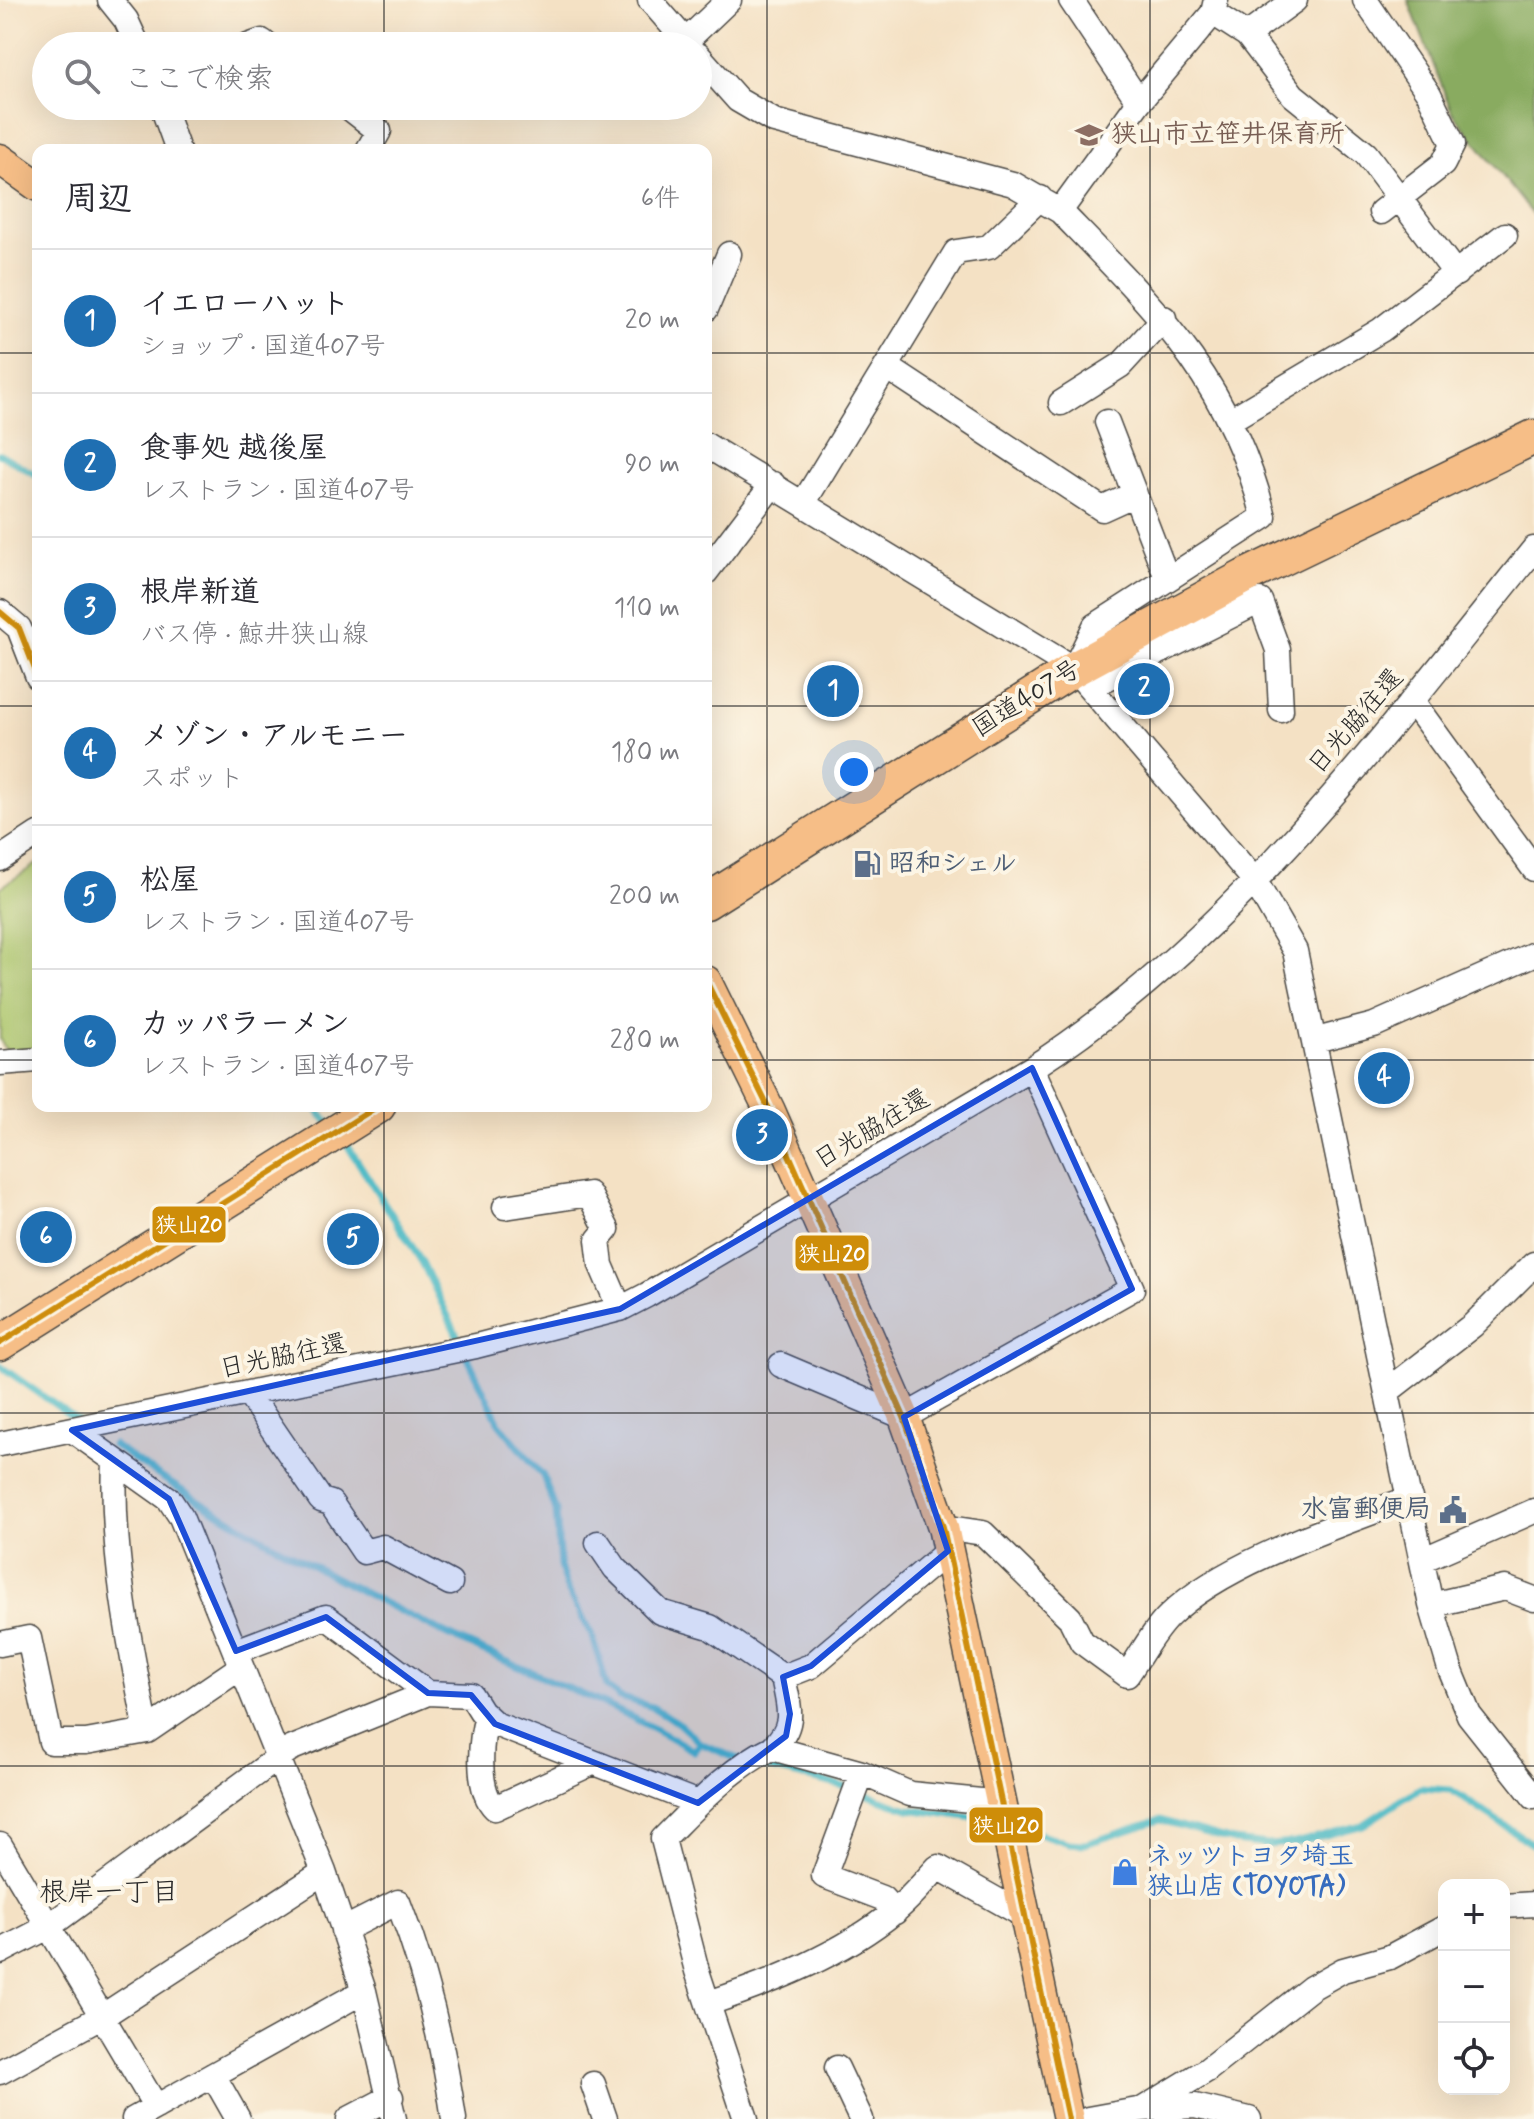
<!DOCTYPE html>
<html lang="ja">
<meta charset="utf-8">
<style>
body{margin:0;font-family:Mynerve,"Klee One",sans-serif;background:#f7f7f7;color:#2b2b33}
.controls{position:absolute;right:24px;bottom:24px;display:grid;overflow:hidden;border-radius:16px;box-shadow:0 8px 32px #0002}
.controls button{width:72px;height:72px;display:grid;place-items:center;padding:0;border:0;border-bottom:2px solid #e1e1e2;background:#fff;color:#2b2b33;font:40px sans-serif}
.you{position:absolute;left:854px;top:772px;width:28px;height:28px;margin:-20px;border:6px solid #fff;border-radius:50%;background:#1a73e8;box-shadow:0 0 0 12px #1a73e833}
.badge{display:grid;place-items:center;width:52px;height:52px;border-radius:50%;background:#1f6fb2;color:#fff;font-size:26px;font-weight:700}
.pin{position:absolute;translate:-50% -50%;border:4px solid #fff;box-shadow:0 2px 8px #0006}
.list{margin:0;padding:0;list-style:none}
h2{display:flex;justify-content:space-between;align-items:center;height:104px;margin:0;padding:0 32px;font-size:34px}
h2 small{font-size:26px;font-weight:400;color:#7c7c81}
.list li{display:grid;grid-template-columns:52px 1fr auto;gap:24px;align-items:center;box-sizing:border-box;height:144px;padding:0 32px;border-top:2px solid #e1e1e2}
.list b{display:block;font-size:30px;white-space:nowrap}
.list p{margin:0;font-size:26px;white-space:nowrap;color:#7c7c81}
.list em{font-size:26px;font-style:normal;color:#7c7c81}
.icon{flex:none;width:44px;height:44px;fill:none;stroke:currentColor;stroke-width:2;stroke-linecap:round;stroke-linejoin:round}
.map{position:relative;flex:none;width:1534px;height:2119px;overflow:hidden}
.search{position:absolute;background:#fff;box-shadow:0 8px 32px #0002;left:32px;top:32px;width:680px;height:88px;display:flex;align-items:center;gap:20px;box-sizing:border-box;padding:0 28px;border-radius:44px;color:#7c7c81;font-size:30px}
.panel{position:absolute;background:#fff;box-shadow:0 8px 32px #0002;left:32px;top:144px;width:680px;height:968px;border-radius:16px}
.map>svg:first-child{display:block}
.green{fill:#acc66c;stroke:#6c784c;stroke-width:2}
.forest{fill:#89ab60;stroke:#5a6b46;stroke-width:2}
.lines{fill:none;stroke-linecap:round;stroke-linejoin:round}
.stream{stroke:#4bb9c5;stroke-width:7}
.minor-casing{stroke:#494642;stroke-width:27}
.major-casing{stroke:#494642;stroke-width:33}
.highway-casing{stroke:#494642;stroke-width:37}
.minor{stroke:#fff;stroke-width:24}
.major{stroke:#f6be87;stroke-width:30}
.highway{stroke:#f6be87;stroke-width:34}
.bus-1-casing{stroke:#fcf5e5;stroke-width:12}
.bus-1{stroke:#ce8d09;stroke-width:6}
.marked{fill:#1d4ed8;fill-opacity:0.2;stroke:#1d4ed8;stroke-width:6;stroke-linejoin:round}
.grid{fill:none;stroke:#2b2b2b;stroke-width:2;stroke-opacity:0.55}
.labels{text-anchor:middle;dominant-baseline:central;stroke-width:8;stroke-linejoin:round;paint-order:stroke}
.education-label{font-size:26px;font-weight:bold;fill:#785e54;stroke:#fcf5e5;text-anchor:start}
.street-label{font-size:26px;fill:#2b2b2b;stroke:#fcf5e5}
.service-label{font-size:26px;font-weight:bold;fill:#4e5e75;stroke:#fcf5e5;text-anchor:start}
.shop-label{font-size:26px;font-weight:bold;fill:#366cbe;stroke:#fcf5e5;text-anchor:start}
.neighbourhood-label{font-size:28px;fill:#2b2b2b;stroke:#fcf5e5}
.line-badge{stroke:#fcf5e5;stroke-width:3}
.badge-label{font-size:22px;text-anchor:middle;font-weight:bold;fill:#fff}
</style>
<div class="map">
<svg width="1534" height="2119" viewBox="0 0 1534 2119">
<rect width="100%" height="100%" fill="#fcf5e5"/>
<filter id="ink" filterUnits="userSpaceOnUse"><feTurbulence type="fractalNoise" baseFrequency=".0125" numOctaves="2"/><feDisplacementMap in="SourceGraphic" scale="16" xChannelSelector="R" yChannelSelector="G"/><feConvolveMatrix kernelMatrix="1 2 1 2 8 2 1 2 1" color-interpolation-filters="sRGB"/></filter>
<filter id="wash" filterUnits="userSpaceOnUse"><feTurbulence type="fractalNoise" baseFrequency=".006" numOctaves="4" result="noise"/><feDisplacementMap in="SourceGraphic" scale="32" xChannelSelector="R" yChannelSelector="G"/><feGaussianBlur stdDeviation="1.8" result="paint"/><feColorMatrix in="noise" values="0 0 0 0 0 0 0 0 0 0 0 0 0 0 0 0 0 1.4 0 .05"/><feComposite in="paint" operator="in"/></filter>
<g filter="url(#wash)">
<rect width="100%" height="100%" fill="#f4e1c4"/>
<path class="green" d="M38,863V1053L8,1054L0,1040V888Z"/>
<path class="forest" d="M1408,0H1534V216L1452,112Z"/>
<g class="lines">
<path class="stream" d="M0,454L38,476
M313,1106L331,1125
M344,1140L422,1262L499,1423L543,1476L556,1511L560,1566L567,1589L593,1637L607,1687L620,1697L652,1707L677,1722L700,1743L742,1761
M0,1366L80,1422
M113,1445C212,1514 322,1573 430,1626C517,1670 610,1700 694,1751L700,1743
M754,1765L839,1785L908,1809L998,1821
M1013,1825L1069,1843L1085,1844L1160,1820L1234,1841L1267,1845L1295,1843L1363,1825L1420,1788L1451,1790L1534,1845"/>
</g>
</g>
<g filter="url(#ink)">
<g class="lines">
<g class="minor-casing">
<path id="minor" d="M110,0L126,20L138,46
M650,0L690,46
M1071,0L1139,102
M1365,0L1429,94L1453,144L1443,164L1381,212
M1213,13L1247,35L1293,95L1366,154L1456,274
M1247,35L1295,0
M686,41L729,0
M248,46L262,41L268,46
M698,55L738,100L774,121L1013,184L1060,211C1156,310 1229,378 1264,517L1095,626L1074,669
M162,106L178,150
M347,106L379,131L368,150
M1060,211L1139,102L1213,13L1216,0
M706,309L729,254
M887,367L1102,509L1135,494
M1061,403L1121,365L1164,318
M1230,420L1381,330L1505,235
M1107,422L1167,578
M706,445L1074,669L1255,881L1295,951L1431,1605L1450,1669L1469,1715L1534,1797
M804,502L956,252L989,247L1040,198
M706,572L773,484
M0,612L19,628L38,677
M1090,687L1260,601L1278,650L1281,710
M1412,701L1534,869
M0,859L38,834
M1316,1040L1374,1025L1534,954
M0,1063L38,1060
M505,1207L589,1194L607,1229L598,1240L601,1265L620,1309
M781,1365L904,1417L1132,1289L1032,1068
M1389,1390L1473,1325L1534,1264
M248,1393L321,1500L331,1503L364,1552L383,1547L450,1583
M72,1430L169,1499L181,1517L324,1872L364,1991L394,2119
M0,1444L476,1346L620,1309L647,1295L1032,1068C1234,938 1384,735 1534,549
M115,1461C111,1551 129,1643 147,1731L241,1667
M943,1527L983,1533L1070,1618L1082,1642L1127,1675C1141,1655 1153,1631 1170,1615C1223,1563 1339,1525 1410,1498
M598,1543L615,1568L660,1612L710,1627L783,1677C789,1708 797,1725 772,1748
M1422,1560L1534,1511
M1431,1605L1505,1588L1534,1599
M0,1644L29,1638L51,1742H86L147,1731
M236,1651L326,1617L428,1693L471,1695L481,1711L495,1724L698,1803
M783,1677L811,1666L948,1551
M487,1717C480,1740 476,1790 495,1808L590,1764
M862,1773L824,1876L882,1898L895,1912
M0,1845L156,2107
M1504,1906L1534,1904
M343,1930L398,1902C426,1973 443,2043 454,2119
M0,1952L48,1927L290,1749L428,1693
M709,2003C772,1982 843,1954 895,1911C911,1898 924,1882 938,1867L1025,1916
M837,2068L861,2119
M0,2072L103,2016L324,1872
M213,2075L238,2119
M593,2084L605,2119
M1143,2109L1207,2070L1311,1988L1343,1970L1390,1957L1444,1928
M134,2119L364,1991
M349,2119L391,2097
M746,2119L697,1971L663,1839C696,1806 730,1768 772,1748L862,1773L910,1794L1001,1803
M1088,2119L1143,2109L1195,2106L1249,2119"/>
</g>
<g class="major-casing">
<path id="major" d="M0,159L38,186
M706,981L770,1111L904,1417L943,1527L1068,2119"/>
</g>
<g class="highway-casing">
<path id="highway" d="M706,902L1074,669L1244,577L1534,437
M0,1343L378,1106"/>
</g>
<use href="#minor" class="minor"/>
<use href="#major" class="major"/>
<use href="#highway" class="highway"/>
<g class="bus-1-casing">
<path id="bus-1" d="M0,612L19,628L38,677
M706,981L770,1111L904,1417L943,1527L1068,2119
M0,1343L378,1106"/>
</g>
<use href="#bus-1" class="bus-1"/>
</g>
</g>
<path class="marked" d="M1032,1068L1132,1289L904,1417L948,1551L811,1666L783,1677L790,1714L786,1736L698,1803L495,1724L471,1695L428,1693L326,1617L236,1651L169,1499L72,1430L620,1309Z"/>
<path class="grid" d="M384,0V46M767,0V2119M1150,0V2119M384,106V150M0,353H38M706,353H1534M0,706H38M706,706H1534M0,1060H38M706,1060H1534M384,1106V2119M0,1413H1534M0,1766H1534"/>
<defs>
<g id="school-bare" transform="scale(2.16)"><path d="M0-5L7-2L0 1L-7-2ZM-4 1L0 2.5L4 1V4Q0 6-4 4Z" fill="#8d6e63" stroke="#fcf5e5" stroke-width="2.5" paint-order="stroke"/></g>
<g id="fuel-bare" transform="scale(2.16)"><path d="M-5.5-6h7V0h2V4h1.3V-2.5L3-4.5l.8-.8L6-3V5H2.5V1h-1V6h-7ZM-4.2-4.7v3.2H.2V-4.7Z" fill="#5c6f8a" stroke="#fcf5e5" stroke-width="2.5" paint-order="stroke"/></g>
<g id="civic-bare" transform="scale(2.16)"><path d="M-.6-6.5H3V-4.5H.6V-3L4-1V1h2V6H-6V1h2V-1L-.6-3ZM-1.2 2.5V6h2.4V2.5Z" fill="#5c6f8a" stroke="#fcf5e5" stroke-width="2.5" paint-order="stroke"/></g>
<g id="shop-bare" transform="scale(2.16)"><path d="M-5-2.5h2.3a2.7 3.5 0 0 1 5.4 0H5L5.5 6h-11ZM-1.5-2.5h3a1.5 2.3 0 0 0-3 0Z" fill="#3f7fe0" stroke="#fcf5e5" stroke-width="2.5" paint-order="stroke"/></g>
</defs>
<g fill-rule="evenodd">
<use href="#school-bare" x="1089" y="135"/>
<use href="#fuel-bare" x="867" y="864"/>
<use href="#civic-bare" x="1453" y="1510"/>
<use href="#shop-bare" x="1125" y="1872"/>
</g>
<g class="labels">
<g class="education-label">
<text x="1111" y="135">狭山市立笹井保育所</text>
</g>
<g class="street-label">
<text transform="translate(1027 699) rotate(-32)">国道407号</text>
<text transform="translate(1356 722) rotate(-49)">日光脇往還</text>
<text transform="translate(872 1130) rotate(-31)">日光脇往還</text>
<text transform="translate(283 1357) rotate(-12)">日光脇往還</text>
</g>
<g class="service-label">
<text x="889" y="864">昭和シェル</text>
<text x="1431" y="1510" text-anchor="end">水富郵便局</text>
</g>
<g class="shop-label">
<text x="1147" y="1857">ネッツトヨタ埼玉<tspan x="1147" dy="30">狭山店 (TOYOTA)</tspan></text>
</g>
<g class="neighbourhood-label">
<text x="109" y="1893">根岸一丁目</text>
</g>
</g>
<g class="line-badge">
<rect x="151" y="1205" width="76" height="39" rx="8" fill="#ce8d09"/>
<rect x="794" y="1234" width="76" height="38" rx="8" fill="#ce8d09"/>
<rect x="968" y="1806" width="76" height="38" rx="8" fill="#ce8d09"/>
</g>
<g class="badge-label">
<text x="189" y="1232">狭山20</text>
<text x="832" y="1261">狭山20</text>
<text x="1006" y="1833">狭山20</text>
</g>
</svg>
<div class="controls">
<button>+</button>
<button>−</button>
<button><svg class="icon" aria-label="locate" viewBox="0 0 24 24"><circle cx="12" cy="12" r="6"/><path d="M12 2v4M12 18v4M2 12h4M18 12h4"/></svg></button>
</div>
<div class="you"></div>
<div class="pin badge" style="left:833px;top:691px">1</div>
<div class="pin badge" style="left:1144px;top:689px">2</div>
<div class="pin badge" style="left:762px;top:1135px">3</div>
<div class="pin badge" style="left:1384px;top:1078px">4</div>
<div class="pin badge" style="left:353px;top:1239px">5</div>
<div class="pin badge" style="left:46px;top:1237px">6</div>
<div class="search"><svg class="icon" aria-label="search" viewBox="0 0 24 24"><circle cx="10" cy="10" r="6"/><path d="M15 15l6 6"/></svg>ここで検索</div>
<section class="panel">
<h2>周辺<small>6件</small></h2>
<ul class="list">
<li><span class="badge">1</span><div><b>イエローハット</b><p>ショップ · 国道407号</p></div><em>20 m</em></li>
<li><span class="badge">2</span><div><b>食事処 越後屋</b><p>レストラン · 国道407号</p></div><em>90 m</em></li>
<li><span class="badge">3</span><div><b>根岸新道</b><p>バス停 · 鯨井狭山線</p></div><em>110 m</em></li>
<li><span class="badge">4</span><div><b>メゾン・アルモニー</b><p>スポット</p></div><em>180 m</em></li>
<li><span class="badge">5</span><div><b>松屋</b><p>レストラン · 国道407号</p></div><em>200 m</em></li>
<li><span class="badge">6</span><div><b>カッパラーメン</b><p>レストラン · 国道407号</p></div><em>280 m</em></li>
</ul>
</section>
</div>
